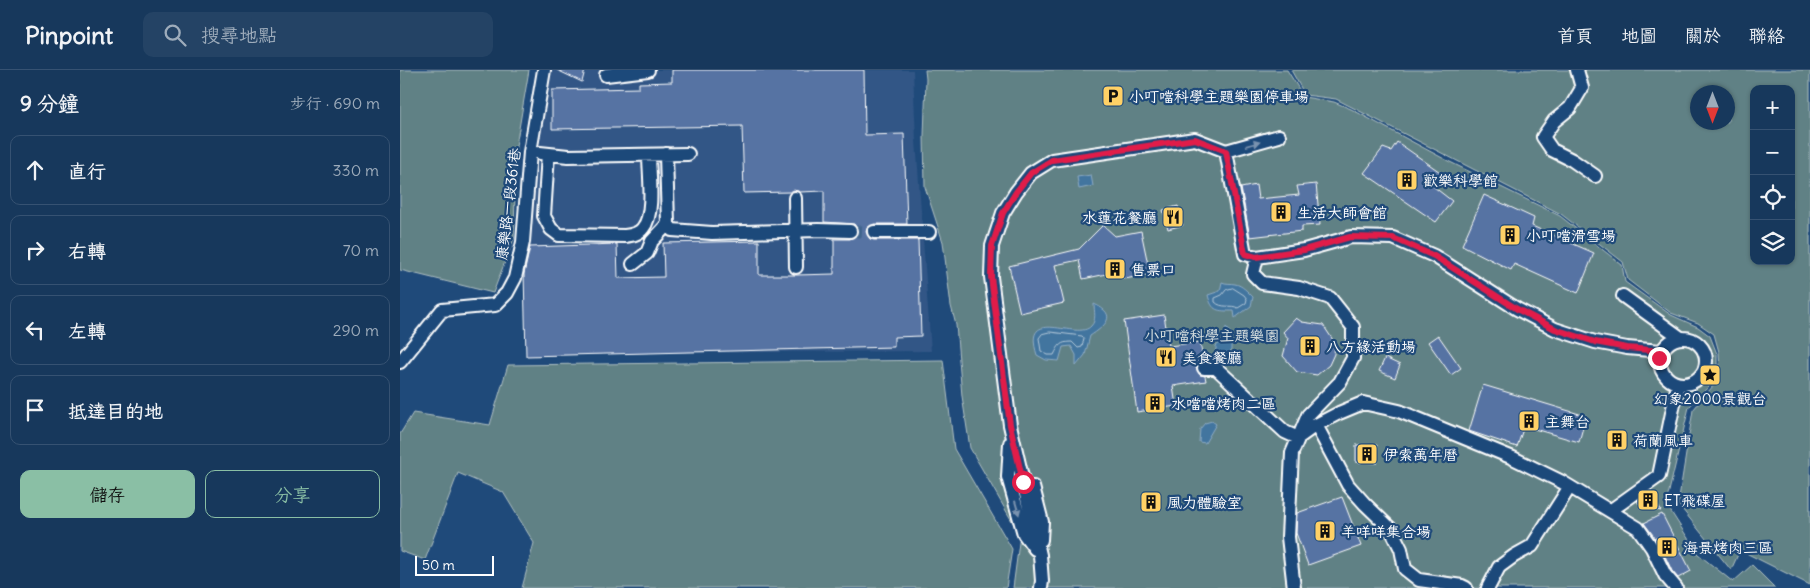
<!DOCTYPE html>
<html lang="zh-TW">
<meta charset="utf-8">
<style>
body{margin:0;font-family:Delius,"LXGW WenKai TC",sans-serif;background:#244365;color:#f1f3f6}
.controls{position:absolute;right:15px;top:15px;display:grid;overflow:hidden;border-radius:10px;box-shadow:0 1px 4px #0004}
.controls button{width:45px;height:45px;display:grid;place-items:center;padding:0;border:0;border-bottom:1px solid #365272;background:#17385c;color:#f1f3f6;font:25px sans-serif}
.compass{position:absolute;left:1290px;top:15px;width:45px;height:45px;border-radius:50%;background:#17385c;box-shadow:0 1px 4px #0004;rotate:180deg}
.scale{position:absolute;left:15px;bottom:12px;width:79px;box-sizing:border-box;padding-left:5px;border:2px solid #fff;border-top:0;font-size:14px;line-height:18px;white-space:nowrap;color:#fff;-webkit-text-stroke:4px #1f4a7a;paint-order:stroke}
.stop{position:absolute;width:15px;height:15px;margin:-11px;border:4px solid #e11d48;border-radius:50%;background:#fff}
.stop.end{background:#e11d48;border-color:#fff;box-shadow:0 1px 5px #0008}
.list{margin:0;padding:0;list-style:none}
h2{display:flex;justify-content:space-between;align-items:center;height:65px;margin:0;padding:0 20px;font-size:21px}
h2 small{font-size:16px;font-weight:400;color:#9eacbb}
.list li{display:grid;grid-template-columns:32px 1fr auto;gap:15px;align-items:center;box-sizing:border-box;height:70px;margin:0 10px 10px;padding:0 10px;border:1px solid #365272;border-radius:10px}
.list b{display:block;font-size:19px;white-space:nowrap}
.list em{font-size:16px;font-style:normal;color:#9eacbb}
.actions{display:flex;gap:10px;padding:15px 20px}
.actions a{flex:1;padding:11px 0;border:1px solid #8abfa5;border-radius:10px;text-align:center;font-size:18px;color:#8abfa5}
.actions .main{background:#8abfa5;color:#111}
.icon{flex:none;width:28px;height:28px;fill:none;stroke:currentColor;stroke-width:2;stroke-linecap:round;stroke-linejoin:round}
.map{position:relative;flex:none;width:1410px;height:518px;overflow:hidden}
header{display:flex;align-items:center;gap:30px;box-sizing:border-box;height:70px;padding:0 25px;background:#17385c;border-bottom:1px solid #365272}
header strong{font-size:24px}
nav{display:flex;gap:28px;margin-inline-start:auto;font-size:18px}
.search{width:350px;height:45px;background:#244365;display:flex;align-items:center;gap:12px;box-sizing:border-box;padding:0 18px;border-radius:10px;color:#9eacbb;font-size:19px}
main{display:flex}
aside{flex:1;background:#17385c}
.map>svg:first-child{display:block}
.built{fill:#305686}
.green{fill:#618185;stroke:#b0c0c2;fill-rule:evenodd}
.water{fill:#42759f;stroke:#8eacc5}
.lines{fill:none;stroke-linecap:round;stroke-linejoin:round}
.shore{stroke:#b3c8d9;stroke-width:1}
.building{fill:#5673a3;stroke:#fff}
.minor-tunnel{stroke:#41658e;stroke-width:12;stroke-dasharray:12 6;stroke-linecap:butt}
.minor-casing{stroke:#fff;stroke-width:16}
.minor{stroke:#1f4a7a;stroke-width:12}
.oneway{fill:#7992af}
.route{stroke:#e11d48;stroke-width:6}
.labels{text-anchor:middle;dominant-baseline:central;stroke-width:4.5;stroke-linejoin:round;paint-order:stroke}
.poi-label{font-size:15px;fill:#fff;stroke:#1f4a7a;text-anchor:start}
.street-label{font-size:15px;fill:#fff;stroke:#1f4a7a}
.park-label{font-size:15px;fill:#d8e0e0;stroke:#1f4a7a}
</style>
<header>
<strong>Pinpoint</strong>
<div class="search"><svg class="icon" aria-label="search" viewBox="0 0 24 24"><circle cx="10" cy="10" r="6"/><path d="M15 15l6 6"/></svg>搜尋地點</div>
<nav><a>首頁</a><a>地圖</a><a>關於</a><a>聯絡</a></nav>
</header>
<main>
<aside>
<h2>9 分鐘<small>步行 · 690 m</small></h2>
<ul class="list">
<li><svg class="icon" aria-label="ahead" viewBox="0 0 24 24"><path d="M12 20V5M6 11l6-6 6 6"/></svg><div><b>直行</b></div><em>330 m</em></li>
<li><svg class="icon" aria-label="right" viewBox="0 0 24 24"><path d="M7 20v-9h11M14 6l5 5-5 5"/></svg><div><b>右轉</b></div><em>70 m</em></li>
<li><svg class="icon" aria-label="left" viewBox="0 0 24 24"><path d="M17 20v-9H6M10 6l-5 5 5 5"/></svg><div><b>左轉</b></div><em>290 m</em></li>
<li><svg class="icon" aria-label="arrive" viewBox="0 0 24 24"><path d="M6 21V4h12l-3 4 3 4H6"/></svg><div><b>抵達目的地</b></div></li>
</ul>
<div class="actions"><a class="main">儲存</a><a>分享</a></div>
</aside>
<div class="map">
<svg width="1410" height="518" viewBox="0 0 1410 518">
<rect width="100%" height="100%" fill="#1f4a7a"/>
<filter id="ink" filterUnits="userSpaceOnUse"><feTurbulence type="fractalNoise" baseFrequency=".02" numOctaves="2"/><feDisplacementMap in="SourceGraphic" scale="10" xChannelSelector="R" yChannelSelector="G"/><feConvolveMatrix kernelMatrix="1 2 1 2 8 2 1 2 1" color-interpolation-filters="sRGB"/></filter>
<g filter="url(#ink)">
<path class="built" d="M151,0H513L516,70L531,281L130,284L126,195L144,39Z"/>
<path class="green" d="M0,0H129L116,76L114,168L93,223L0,200Z
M525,0H887L904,27L934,32L951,39L1050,92L1160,146L1222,195L1225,212L1271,245L1298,257L1310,266L1317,284V301L1312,313L1289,337L1266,434L1298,484L1333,512L1352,495L1375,518H613L620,465L570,378L562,326L556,255L551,236L543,172L525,117L524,66L526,9Z
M891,0H1410V515L1340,480L1331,500L1278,434L1293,340L1313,316L1320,301L1319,282L1314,264L1298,253L1271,243L1228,210L1223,192L1161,144L936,29L905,25ZM1354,19H1391V191H1354ZM1298,22H1328V52H1298Z
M543,290L554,379L612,479L606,518H122L134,473L103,422L58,403L25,490L0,481V364L13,343L90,355L108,295Z"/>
<path class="water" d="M691,105L693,116L679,119L677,107Z
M822,212C826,214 830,213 835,214C842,215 848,222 853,227L851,236L835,248L834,241C818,241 812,242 808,225L820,221Z
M694,234C719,245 705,256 690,266L685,285L676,296V285L671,276L663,277L659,291L646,290L637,285C621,234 678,272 691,256C697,250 694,241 694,234Z
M826,257C832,262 831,272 831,280L827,285H821L816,282V276L825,269Z
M812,351L816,354L805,373L799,372L800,359L805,353Z"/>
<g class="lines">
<path class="shore" d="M833,218L844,225L847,229L846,233L838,238C831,234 822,239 815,232V228L822,225L826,220Z
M650,262L682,266L684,268L682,277L678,278L672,272C660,272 659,275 654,285H648L641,281L639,268L642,264Z"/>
</g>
<path class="building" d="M157,0H185L182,12Z
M272,0H464L465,65L504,64L507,154H474L467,158L466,162L470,169L474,170H518L521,266L494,267V277L126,286L124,204L130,177L217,174L218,208L264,207L263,173L359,171V205H397L434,204V169H450L457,165V158L454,154L424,152V121L400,122L394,120L390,122L344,123L342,56L152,59V20L239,18V13L272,12Z
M997,72L1043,104L1034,117L1052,131L1036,152L964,103L983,78L991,81Z
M916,114L920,155L902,156V161L850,167L841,118L856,115L858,129L899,125L897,116Z
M1084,125L1134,148L1132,156L1194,183L1178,223L1114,194L1111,200L1062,175Z
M778,136L783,155L768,159L763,140Z
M703,155L715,166L741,161L750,204L725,209L716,202L683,209L679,190L655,195L664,233L620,243L609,196L679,179Z
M764,245L769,276L800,272L803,290L797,294L796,298L800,305L805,306L806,311L773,316L776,336L737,342L724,251Z
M896,248L902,252L923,255L935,273L934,284L929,295L917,305L897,302L883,286L888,268L883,262Z
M1038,265L1061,298L1051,305L1028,272Z
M985,288L1000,295L995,308L979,301Z
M1083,315L1186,346L1179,372L1124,356L1117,377L1069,361Z
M1211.5 370a5.5 5.5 0 1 1 11 0a5.5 5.5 0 1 1-11 0Z
M956,375H977V393L956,392Z
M1249,423L1258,428V432L1257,434L1261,441L1241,436L1238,433V431Z
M756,426L758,437L746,439L744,427Z
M942,427L961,476L908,495L896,463L897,443Z
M1262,444L1291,501L1278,508L1272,501L1259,473L1244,453Z"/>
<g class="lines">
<path class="minor-tunnel" d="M450,161L474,162"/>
<g class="minor-casing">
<path id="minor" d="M1177,0L1182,18L1170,38L1154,51L1143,67L1152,80L1172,90L1195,106
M206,5L248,0
M826,81L845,184L857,187L904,180L951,167L993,168L1034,186L1117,239L1155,259L1195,272L1227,278L1261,281
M140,83L168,86L288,84
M148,84L144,146L151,159L159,165L225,166C232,165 239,164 243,158C255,144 249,103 249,85
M266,84L268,154L272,160L312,163L418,160L450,161
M395,128L396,197
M474,162H529
M857,187L853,204L862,213L899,218L930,228L953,257V288L940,312L908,345L892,383L888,467L894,518
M233,194L247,183L252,171L268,154
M1223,226L1281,268
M1260 291a23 23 0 1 1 46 0a23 23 0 1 1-46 0Z
M0,292L42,240L95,235L107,223L115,208L123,172L130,82L144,0
M804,298H816L885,362L898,368L916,355L939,343L963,333L999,341L1113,388L1162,412L1238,458L1252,478L1265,505L1276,518
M916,355L948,415L965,434L991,459L1001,479L1005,499L1019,510L1062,516L1066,518
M610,373L608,407L624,464L635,479
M633,417L642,452L641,470
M1210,441L1259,406L1278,314
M641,518L642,511L640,485L610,355L591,207L592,176L603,143L616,122L631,103L652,90L795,69L826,81L879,66
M1088,518L1099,497L1114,486L1132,476L1169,418"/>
</g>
<use href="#minor" class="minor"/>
</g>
<defs><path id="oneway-solid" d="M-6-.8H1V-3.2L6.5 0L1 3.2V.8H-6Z" transform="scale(1.25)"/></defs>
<g class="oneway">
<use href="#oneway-solid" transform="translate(853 74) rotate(-16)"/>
<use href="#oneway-solid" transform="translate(617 438) rotate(74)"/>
</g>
</g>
<g class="lines" filter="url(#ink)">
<path class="route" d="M623,412L610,355L591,207L592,176L603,143L616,122L631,103L652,90L795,69L826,81L845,184L856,187L904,180L950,167L993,168L1034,186L1117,239L1155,259L1195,272L1227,278L1261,281L1259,288"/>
</g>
<defs>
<g id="parking-square" transform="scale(1.125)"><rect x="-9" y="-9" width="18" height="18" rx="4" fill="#ffd166" stroke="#1f4a7a"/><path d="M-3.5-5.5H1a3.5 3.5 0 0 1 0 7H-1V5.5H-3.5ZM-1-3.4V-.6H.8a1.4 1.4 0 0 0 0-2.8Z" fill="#111"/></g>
<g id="building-square" transform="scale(1.125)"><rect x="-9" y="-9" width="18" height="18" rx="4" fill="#ffd166" stroke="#1f4a7a"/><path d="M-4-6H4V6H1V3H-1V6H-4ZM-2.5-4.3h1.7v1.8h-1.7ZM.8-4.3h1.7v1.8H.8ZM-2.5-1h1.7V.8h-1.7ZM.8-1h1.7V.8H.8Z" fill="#111"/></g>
<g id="restaurant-square" transform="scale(1.125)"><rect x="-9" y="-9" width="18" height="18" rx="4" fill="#ffd166" stroke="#1f4a7a"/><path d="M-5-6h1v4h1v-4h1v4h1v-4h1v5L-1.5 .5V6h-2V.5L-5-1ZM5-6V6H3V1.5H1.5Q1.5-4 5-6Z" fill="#111"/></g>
<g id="sight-square" transform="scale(1.125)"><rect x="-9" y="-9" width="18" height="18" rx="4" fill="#ffd166" stroke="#1f4a7a"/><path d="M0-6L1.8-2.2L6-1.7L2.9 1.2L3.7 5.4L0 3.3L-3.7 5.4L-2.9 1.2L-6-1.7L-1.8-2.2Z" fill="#111"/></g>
</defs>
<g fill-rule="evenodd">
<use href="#parking-square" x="713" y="26"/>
<use href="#building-square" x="1007" y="110"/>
<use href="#building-square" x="881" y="142"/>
<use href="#restaurant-square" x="773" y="147"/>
<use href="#building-square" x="1110" y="165"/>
<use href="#building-square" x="715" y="199"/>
<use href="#building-square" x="910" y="276"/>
<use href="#restaurant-square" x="766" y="287"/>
<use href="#sight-square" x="1310" y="305"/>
<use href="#building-square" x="755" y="333"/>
<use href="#building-square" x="1129" y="351"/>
<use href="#building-square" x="1217" y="370"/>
<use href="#building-square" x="967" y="384"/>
<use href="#building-square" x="1248" y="430"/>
<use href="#building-square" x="751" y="432"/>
<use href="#building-square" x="925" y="461"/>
<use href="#building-square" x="1267" y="477"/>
</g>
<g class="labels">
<g class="poi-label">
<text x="729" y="26">小叮噹科學主題樂園停車場</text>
<text x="1023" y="110">歡樂科學館</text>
<text x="897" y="142">生活大師會館</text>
<text x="757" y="147" text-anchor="end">水蓮花餐廳</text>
<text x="1126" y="165">小叮噹滑雪場</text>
<text x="731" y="199">售票口</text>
<text x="926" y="276">八方緣活動場</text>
<text x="782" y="287">美食餐廳</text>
<text x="1310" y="328" text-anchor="middle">幻象2000景觀台</text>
<text x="771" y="333">水噹噹烤肉二區</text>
<text x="1145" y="351">主舞台</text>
<text x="1233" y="370">荷蘭風車</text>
<text x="983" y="384">伊索萬年曆</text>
<text x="1264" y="430">ET飛碟屋</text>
<text x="767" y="432">風力體驗室</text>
<text x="941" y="461">羊咩咩集合場</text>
<text x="1283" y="477">海景烤肉三區</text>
</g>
<g class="street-label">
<text transform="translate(108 134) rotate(-83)">康樂路一段361巷</text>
</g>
<g class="park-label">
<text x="812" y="265">小叮噹科學主題樂園</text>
</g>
</g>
</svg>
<div class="controls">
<button>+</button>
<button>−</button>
<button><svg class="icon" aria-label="locate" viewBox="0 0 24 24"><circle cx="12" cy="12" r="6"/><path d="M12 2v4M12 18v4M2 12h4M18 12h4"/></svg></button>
<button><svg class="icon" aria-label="layers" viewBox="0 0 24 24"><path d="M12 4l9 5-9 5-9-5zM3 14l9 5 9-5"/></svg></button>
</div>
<svg class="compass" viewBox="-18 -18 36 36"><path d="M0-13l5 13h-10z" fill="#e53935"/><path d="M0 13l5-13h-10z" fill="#9eacbb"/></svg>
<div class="scale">50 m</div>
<div class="stop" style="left:623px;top:412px"></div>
<div class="stop end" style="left:1259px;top:288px"></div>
</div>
</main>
